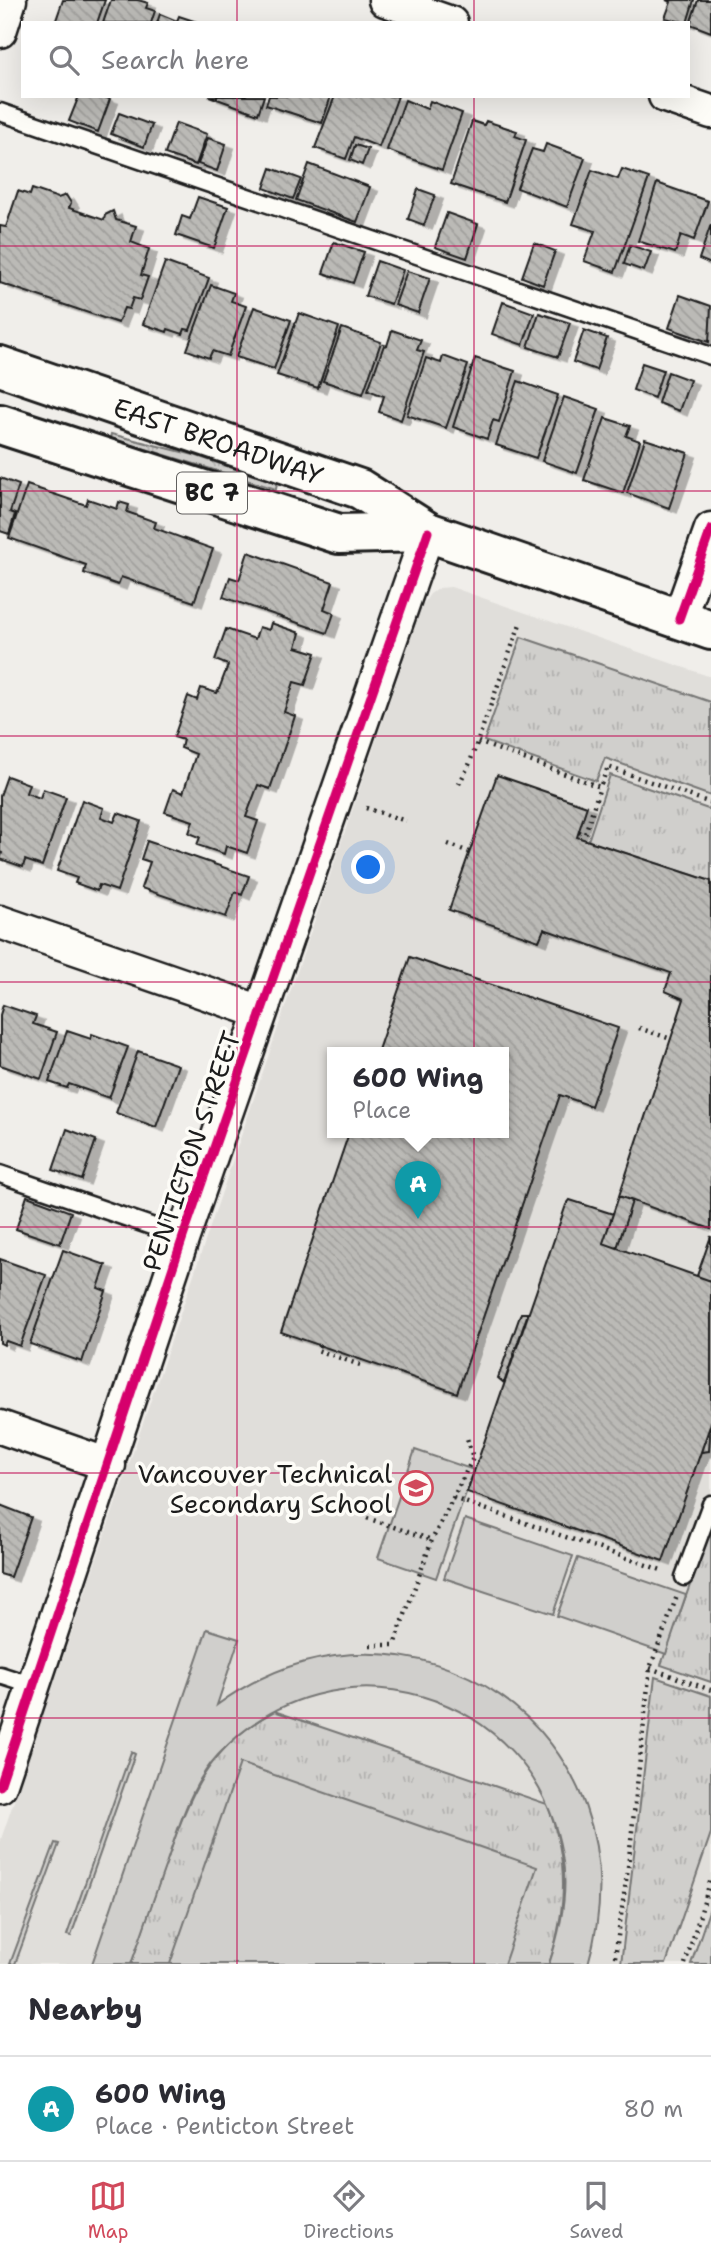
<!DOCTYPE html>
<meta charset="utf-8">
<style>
body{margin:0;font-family:"Shantell Sans",sans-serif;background:#f2f2f3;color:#2b2b33}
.you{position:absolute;left:369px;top:868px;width:24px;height:24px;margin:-18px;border:5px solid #fff;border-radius:50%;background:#1a73e8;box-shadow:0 0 0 10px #1a73e833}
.badge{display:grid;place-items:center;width:46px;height:46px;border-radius:50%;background:#d1495b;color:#fff;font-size:23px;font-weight:700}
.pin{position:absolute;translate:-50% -58px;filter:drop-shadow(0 2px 4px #0008)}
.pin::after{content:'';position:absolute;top:37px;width:24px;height:21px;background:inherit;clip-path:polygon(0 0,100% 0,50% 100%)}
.popup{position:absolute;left:327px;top:1047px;width:182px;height:91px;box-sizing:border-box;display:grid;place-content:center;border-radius:0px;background:#fff;filter:drop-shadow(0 2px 5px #0005);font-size:23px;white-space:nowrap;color:#7c7c81}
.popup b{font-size:26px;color:#2b2b33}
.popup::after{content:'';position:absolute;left:50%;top:100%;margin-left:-14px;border:14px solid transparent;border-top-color:#fff}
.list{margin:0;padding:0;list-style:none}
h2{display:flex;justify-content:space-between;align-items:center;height:91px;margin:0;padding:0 28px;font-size:30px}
h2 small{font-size:23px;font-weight:400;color:#7c7c81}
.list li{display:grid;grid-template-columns:46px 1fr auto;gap:21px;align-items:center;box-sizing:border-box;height:105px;padding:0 28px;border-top:2px solid #e1e1e2}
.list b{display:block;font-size:26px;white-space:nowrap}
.list p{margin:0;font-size:23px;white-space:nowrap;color:#7c7c81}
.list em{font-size:23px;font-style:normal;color:#7c7c81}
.icon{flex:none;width:38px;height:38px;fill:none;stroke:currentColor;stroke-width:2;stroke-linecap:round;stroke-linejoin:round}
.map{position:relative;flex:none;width:711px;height:1964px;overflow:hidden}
.search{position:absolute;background:#fff;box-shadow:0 7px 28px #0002;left:21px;right:21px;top:21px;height:77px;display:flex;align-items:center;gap:18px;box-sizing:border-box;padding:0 24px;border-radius:0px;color:#7c7c81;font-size:26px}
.sheet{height:196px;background:#fff}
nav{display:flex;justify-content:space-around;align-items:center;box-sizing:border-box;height:98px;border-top:2px solid #e1e1e2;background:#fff;font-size:19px;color:#7c7c81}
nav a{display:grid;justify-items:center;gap:4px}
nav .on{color:#d1495b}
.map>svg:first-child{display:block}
.built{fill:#e0deda;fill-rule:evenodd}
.grass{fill:url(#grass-tufts);stroke:#767674;stroke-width:2}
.garden{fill:#d0cfcc;stroke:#767674;stroke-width:2}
.building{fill:url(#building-back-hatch);stroke:#1c1c1c;stroke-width:2;filter:url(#shadow)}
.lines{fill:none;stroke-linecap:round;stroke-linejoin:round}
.service-casing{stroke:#1c1c1c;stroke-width:21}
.minor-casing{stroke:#1c1c1c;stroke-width:37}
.primary-casing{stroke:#1c1c1c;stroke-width:44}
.path{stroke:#1c1c1c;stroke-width:4.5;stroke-dasharray:2 5;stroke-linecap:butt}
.service{stroke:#fdfcf7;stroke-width:16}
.minor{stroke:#fdfcf7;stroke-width:32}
.primary{stroke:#fdfcf7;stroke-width:38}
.cycleway-casing{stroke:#fdfcf7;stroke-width:13}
.cycleway{stroke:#d6006c;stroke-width:9}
.grid{fill:none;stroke:#c2185b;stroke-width:2;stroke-opacity:0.55}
.labels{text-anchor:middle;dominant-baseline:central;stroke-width:7;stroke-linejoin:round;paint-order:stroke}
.shield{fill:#fdfcf7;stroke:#605f5e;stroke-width:2}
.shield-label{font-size:24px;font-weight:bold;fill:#1c1c1c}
.street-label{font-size:26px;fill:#1c1c1c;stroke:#fdfcf7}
.poi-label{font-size:26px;fill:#1c1c1c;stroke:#fdfcf7;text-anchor:end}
</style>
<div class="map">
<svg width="711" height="1964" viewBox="0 0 711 1964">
<defs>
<pattern id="grass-tufts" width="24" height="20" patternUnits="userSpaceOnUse" patternTransform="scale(1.75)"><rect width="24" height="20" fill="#d0cfcc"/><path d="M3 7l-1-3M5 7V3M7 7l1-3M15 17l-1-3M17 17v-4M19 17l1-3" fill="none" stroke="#b2b1af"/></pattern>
<pattern id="building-back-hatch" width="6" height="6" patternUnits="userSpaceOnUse" patternTransform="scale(1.75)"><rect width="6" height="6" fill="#bbbab6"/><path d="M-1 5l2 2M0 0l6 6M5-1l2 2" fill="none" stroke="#a09f9c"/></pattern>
<filter id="shadow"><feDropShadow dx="8" dy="4.5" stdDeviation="0" flood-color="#0004"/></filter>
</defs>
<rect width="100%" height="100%" fill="#f0eeea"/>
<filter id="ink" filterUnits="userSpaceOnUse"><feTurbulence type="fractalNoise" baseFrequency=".0143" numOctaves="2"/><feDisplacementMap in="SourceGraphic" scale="14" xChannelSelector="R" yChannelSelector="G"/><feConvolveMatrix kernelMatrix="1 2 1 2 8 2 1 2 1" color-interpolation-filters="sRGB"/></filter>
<g filter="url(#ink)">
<path class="built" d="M451,587L711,677V1964H0V1842L422,606L430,594L439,588ZM332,1053H504V1133H332Z"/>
<path class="grass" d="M111,434L194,455L277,483L276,489L110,438Z
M521,637L711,702V796L605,758L596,781L484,741Z
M610,775L711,810V881L588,841Z
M711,1527V1682L661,1665Z
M655,1677L711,1696V1833L666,1964H621Z
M274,1711L547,1804C569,1858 567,1909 549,1964H131C143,1930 154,1896 166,1863C190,1794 207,1748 274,1711Z"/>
<path class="garden" d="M415,1450L474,1470L436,1578L378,1558Z
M465,1519L573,1556L553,1614L444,1578Z
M578,1558L686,1595L666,1654L557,1616Z
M207,1629L239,1639L217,1705C410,1564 655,1734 588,1964H549C561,1929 569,1892 562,1855C534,1689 331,1631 218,1755C190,1786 179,1826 166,1864C154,1897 143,1931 131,1964H92Z
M131,1752L135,1754L71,1936L67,1935Z
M240,1763L537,1867L504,1964H170Z
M55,1843L59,1844L15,1964H10Z
M711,1905V1964H691Z"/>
<path class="building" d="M63,0H105L97,23H55Z
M111,0H138L148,3L146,8L155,11L151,23H103Z
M666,0H694L687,23L665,18L671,2Z
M698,0H711V32L690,24Z
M160,14L177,21L179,16L200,23H157Z
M79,96H101L110,99L98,132L69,121Z
M209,96H264L258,114Z
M269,96H331L322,123L266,105Z
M335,96H398L379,147L354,137L346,159L315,148Z
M405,100L427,109L430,101L462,113L442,170L387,150Z
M119,113L152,125L144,147L111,134Z
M472,121L484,125L486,121L517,131L515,136L526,140L505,202L451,184Z
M176,123L207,134L196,165L165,154Z
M208,138L226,144L217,171L198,164Z
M546,144L585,158L567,207L517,188L532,149L543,152Z
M355,145L368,149L362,165L350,160Z
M309,164L370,187L357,222L296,200Z
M271,168L301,179L293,199L264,188Z
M622,169L649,178L615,272L584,261L595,231L573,224L592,170L618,179Z
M657,183L708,201L694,240L681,235L675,253L638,241Z
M32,189L58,198L66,195L71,203L69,208L104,220L105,215L113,211L116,220L136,226L131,242L149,249L141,275L148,277L140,300L133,298L129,309L124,308L118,323L0,283V226L6,227L18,191L30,195Z
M418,189L435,195L424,225L408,219Z
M198,197L228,207L214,248L176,235L182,216L190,219Z
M447,213L478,224L467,258L435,247Z
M711,224V264L699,259Z
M334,242L364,252L353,283L323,273Z
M534,243L555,251L543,285L522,277Z
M630,245L651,252L644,271L624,264Z
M377,261L403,270L391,304L365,296Z
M165,262L209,278L190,330L185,329L183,334L168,329L167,332L143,324Z
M407,271L430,278L418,313L395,305Z
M211,285L234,293L231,301L246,306L228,356L212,351L209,358L187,350Z
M680,295L711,306L709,342L669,328Z
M503,302L534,313L523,345L492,334Z
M254,307L291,320L274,369L236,357Z
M299,313L339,327L318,388L277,375Z
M539,313L570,323L558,357L528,347Z
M342,328L381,342L363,394L323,381Z
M392,330L421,340L417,350L424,352L401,420L379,412L384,396L368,390L384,345L387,346Z
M584,330L607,338L596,370L573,362Z
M443,356L468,365L446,428L407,415L426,358L441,363Z
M475,358L515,371L499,422L493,420L487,439L453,427Z
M642,363L663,370L654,398L633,390Z
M668,372L690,380L679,411L658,403Z
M518,381L558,395L536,458L496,445Z
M564,397L599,409L577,473L542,461Z
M605,418L630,426L626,436L640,441L623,493L584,480Z
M645,439L688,453L669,508L627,493Z
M0,478L19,485L10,512L15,514L9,534L0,531Z
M27,485L86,505L88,499L117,509L119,502L129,505L127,512L156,522L154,528L213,549L194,602L121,577L118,585L84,573L86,565L9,538Z
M248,552L333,582L324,609L334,613L327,633L223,597L230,577L239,580Z
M271,623L300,633L296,647L316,653L305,685L294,682L284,712L295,716L270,789L258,785L246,817L258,821L247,853L226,846L224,854L197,845L200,837L189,833L193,821L165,812L173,789L183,793L196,754L181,748L183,740L174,737L188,696L197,700L201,688L217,693L219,689L228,665L215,660L226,629L255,639L259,627L269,630Z
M497,775L587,806L577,837L711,881V1229L619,1196L684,999L665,991L671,973L544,929L539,941L449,910Z
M7,776L29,784L26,793L40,798L43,789L66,797L42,866L25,860L23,867L0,859L2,853L0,852V796Z
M82,800L104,808L101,817L114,822L118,813L141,821L117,891L99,885L97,891L75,883L77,878L57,871Z
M147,841L249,876L242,895L235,892L226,917L141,888L150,862L141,859Z
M410,957L618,1028L591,1106L560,1095L457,1393L281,1332L349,1133H504V1053H377Z
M3,1005L36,1016L33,1024L57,1032L41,1079L0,1065V1015Z
M67,1031L91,1039L92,1034L128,1047L109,1098L69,1084L67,1088L49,1082Z
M138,1051L178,1065L156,1127L116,1113Z
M67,1129L96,1140L82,1180L53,1170Z
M27,1196L71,1212L60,1244L16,1229Z
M619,1196L632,1201L617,1248L603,1243Z
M570,1200L613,1214L603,1243L711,1281V1423L663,1561L467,1492L566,1205Z
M711,1236V1281L697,1276Z
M63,1250L106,1265L98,1288L106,1291L82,1362L30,1344Z
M0,1259L46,1275L20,1346L6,1341L4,1345L0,1343Z
M521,1313H528L504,1383L498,1378Z
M711,1423L709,1451L701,1452L710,1426Z
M0,1505L31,1517L10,1577L0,1574Z"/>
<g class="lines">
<g class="service-casing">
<path id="service" d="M0,112L711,356
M0,1174L183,1237
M684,1577L711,1504
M0,1675L34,1686"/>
</g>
<g class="minor-casing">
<path id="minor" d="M385,0L451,23
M0,31L10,0
M665,96L711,112
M679,619L711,529
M0,922L261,1012
M0,1427L109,1465
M0,1786L183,1237L428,532"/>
</g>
<g class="primary-casing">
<g id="primary">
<path id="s1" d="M0,366L360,489L428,532L711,630"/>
<path d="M0,424L339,534L428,532"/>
</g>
</g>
<path class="path" d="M478,742L600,787L608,767L711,803
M459,784L469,765L520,624
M366,808L406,821
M579,832L585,834L600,787
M448,844L469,852
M639,1028L671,1039
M319,1345L317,1350L363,1366
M453,1498L664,1571
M367,1518L432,1540
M370,1645H394L432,1540L473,1458L466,1435
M650,1668L711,1690
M614,1964L628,1867L650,1668L677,1596
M685,1964L711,1879"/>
<use href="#service" class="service"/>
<use href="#minor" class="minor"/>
<use href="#primary" class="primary"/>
<g class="cycleway-casing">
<path id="cycleway" d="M679,619L711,529
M0,1786L183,1237L428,532"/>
</g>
<use href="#cycleway" class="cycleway"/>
</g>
</g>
<path class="grid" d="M237,0V23M474,0V23M237,96V1964M474,96V1964M0,246H711M0,491H711M0,736H711M0,982H711M0,1227H711M0,1473H711M0,1718H711"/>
<defs>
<g id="school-ring" transform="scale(1.75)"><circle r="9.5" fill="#fdfcf7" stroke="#d1495b" stroke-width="1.5"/><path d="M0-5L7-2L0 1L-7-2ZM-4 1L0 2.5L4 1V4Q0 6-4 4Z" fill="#d1495b"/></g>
</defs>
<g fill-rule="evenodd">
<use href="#school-ring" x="416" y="1488"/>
</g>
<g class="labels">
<rect class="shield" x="177" y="472.5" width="70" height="41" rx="5"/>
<g class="shield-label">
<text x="212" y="493">BC 7</text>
</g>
<g class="street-label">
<text stroke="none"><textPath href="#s1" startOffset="231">EAST BROADWAY</textPath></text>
<text transform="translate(191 1151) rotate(-71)">PENTICTON STREET</text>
</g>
<g class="poi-label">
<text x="392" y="1473">Vancouver Technical<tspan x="392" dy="30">Secondary School</tspan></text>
</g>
</g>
</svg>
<div class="you"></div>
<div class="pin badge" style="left:418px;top:1219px;background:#0f9aa8">A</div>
<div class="popup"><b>600 Wing</b>Place</div>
<div class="search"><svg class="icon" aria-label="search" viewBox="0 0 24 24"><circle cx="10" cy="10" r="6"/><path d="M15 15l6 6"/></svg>Search here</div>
</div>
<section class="sheet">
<h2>Nearby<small></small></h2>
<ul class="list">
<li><span class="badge" style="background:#0f9aa8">A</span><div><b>600 Wing</b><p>Place · Penticton Street</p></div><em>80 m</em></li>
</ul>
</section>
<nav>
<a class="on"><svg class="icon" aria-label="map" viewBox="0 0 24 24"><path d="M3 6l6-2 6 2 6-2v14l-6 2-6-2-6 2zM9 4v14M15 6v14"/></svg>Map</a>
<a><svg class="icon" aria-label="directions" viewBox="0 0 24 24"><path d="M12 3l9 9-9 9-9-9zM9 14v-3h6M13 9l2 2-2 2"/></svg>Directions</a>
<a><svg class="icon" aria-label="saved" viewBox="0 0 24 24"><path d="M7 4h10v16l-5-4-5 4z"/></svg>Saved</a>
</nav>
